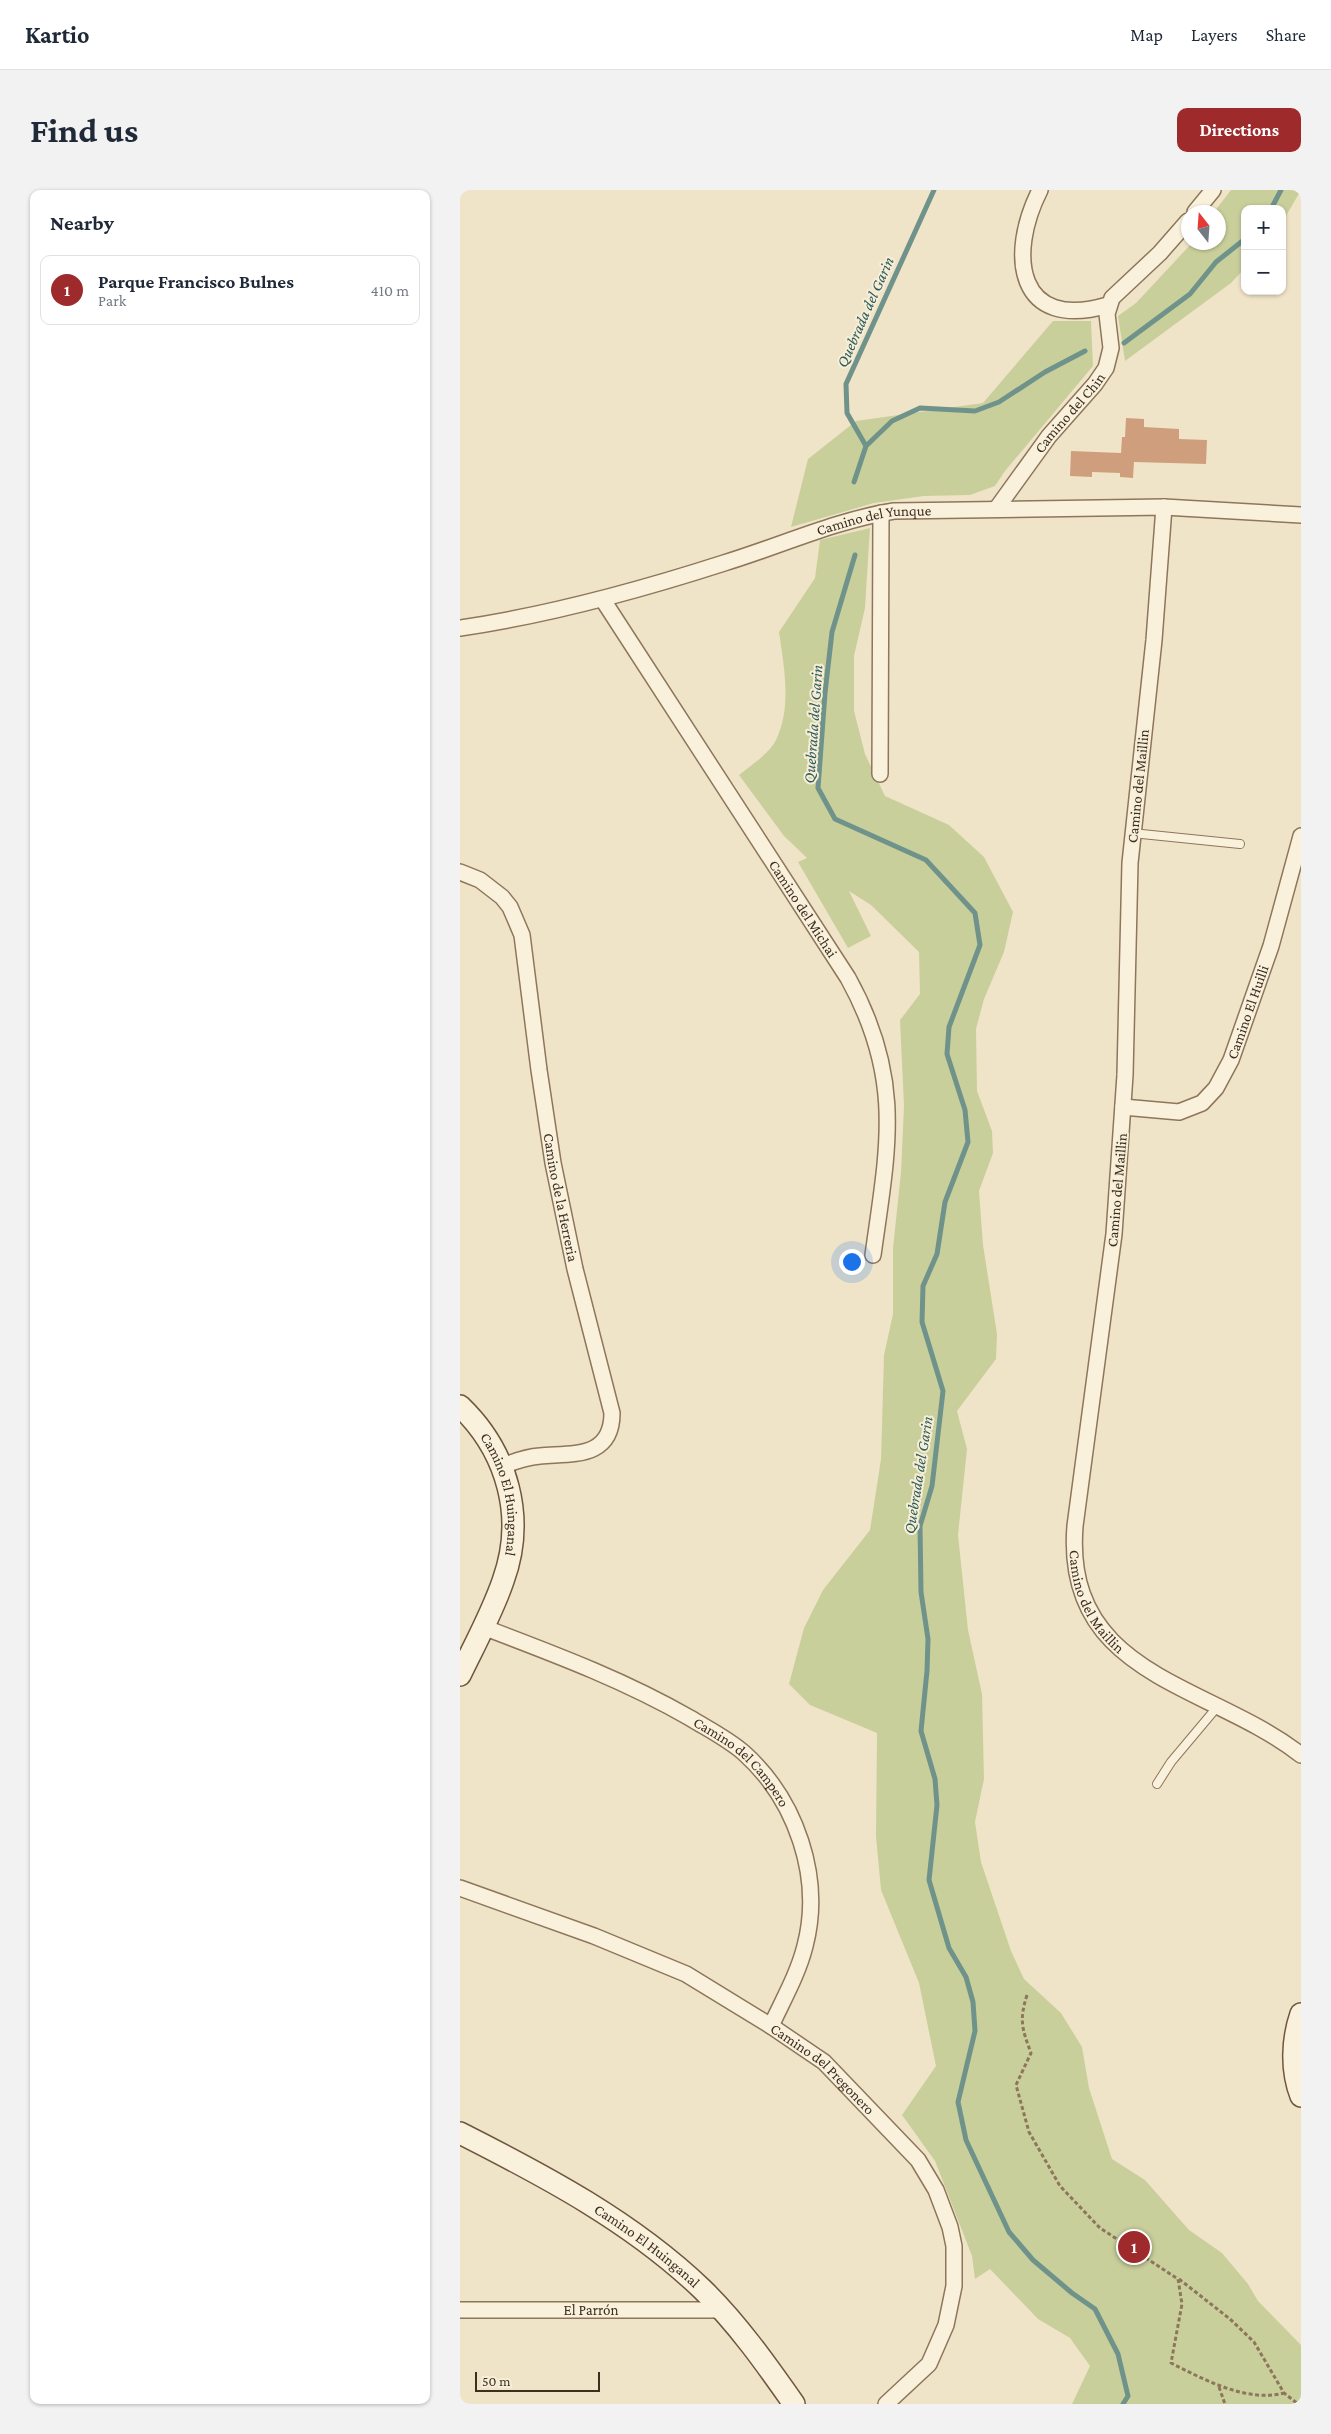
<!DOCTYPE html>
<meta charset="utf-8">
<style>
body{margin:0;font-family:"Crimson Pro",serif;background:#f2f2f3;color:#1f2937}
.controls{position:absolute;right:15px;top:15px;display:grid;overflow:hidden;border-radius:10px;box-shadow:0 1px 4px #0004}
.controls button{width:45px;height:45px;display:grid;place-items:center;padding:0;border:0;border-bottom:1px solid #e0e1e3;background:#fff;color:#1f2937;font:25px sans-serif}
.compass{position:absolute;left:721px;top:15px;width:45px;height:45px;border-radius:50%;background:#fff;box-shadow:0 1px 4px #0004;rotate:343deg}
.scale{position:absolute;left:15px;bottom:12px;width:125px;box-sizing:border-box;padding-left:5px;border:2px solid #3d2e20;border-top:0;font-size:14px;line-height:18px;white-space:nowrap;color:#3d2e20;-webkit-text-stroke:4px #f7eed8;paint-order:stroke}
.you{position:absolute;left:391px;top:1071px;width:18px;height:18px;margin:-12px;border:4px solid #fff;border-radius:50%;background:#1a73e8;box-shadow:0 0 0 8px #1a73e833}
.badge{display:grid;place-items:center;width:32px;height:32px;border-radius:50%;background:#9e2a2b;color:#fff;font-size:16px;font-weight:700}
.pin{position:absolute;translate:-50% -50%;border:2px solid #fff;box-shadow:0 1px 5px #0006}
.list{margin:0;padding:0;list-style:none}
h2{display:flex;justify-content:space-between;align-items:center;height:65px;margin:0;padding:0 20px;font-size:21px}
h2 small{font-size:16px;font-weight:400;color:#747a83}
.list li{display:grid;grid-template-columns:32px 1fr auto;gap:15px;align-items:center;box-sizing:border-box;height:70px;margin:0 10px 10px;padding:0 10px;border:1px solid #e0e1e3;border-radius:10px}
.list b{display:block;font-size:19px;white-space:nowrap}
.list p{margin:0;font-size:16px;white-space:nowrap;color:#747a83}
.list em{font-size:16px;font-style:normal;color:#747a83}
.map{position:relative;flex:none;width:841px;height:2214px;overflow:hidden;border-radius:10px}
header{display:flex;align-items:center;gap:30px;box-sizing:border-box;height:70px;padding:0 25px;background:#fff;border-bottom:1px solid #e0e1e3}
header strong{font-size:24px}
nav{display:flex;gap:28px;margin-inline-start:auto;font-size:18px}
.intro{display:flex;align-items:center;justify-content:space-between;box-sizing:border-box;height:120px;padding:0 30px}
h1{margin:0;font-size:35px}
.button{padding:12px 22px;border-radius:10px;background:#9e2a2b;color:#fff;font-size:18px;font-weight:700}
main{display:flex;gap:30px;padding:0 30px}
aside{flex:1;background:#fff;border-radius:10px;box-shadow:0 1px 4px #0004}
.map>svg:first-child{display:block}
.green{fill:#c9cf9b}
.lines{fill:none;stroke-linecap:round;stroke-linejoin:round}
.stream{stroke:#6f938a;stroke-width:5}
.building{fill:#cf9f7d}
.lane-casing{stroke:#8d765c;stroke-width:10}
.street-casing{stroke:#8d765c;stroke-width:18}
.secondary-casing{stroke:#6f573f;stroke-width:24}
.path{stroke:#8d765c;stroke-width:3;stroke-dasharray:4 2.5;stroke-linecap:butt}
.lane{stroke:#faf1dc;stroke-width:8}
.street{stroke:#faf1dc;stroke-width:15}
.secondary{stroke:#faf1dc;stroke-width:21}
.labels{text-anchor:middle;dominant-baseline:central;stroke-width:4;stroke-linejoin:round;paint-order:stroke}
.street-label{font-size:15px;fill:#3d2e20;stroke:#f7eed8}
.water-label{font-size:16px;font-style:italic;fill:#2f5d5a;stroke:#f7eed8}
</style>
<header>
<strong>Kartio</strong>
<nav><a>Map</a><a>Layers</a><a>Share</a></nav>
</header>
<div class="intro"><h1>Find us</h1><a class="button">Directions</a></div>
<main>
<aside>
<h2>Nearby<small></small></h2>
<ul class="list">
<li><span class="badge">1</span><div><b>Parque Francisco Bulnes</b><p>Park</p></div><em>410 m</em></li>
</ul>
</aside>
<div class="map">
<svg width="841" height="2214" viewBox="0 0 841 2214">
<rect width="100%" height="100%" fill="#f0e4c8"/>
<path class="green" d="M771,0H841L822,33V19H785V78L771,93L665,171L658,126L676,113L732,53L758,52V22H754Z
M593,131H631L633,176L545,281L535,296L510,305L464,306L414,313L331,337L348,269L396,231L523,213Z
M410,338L405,418L394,466V521L405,564L425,606L489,635L524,667L553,722L544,762L524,809L516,839L517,901L532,941L533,963L519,1001L523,1055L537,1144L536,1169L497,1221L507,1259L498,1345L508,1440L522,1504L524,1589L515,1632L521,1672L551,1761L564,1789L601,1823L622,1857L629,1898L652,1969L685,1990L729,2040L762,2063L788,2094L798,2111L841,2155V2214H612L630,2176L610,2148L578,2129L530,2079L515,2089L512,2066L475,1971L442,1925L476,1876L459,1793L421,1700L416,1646L417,1543L350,1515L329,1494L344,1438L363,1400L410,1340L421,1269L424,1165L433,1124V1058L441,982L444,916L440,830L460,804L459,762L411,715L389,701L411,746L388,758L338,672L347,668L324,646L279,585C291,575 309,564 316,550C332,517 324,477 319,442L355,388L360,350Z"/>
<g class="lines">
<path class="stream" d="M811,19L821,0
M664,153L730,104L756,72L785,49
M406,256L387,223L386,194L474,0
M394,292L406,256L432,231L460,218L515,221L539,212L585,182L625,161
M395,365L372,442L365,503L358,598L375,629L466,670L515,723L520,755L489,837L487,864L505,920L508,952L485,1012L477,1064L463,1096L462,1132L483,1201L472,1296L460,1336L461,1402L468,1449L467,1481L461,1541L475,1589L477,1615L469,1690L489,1758L506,1787L513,1812L515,1841L498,1912L506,1950L549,2042L573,2070L612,2103L635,2119L658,2164L668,2206L663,2214"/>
</g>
<path class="building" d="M666,228L684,229V237L719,239V249L747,250L746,274L674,272L673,288L660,287V283L632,282V287L610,286L611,261L661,263L662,247H665Z"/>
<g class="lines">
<g class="lane-casing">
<path id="lane" d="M672,643L780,654
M697,1594L711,1572L758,1516"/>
</g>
<g class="street-casing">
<g id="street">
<path d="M580,0C547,65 557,142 648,115"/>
<path d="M735,22L753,0"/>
<path id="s1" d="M704,317L694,450L670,673L665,885L654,1044L615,1336C603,1487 749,1493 841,1565"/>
<path id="s2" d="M537,318L589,246L635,194L646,178L651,158L647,124L652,108L700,63L728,31"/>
<path id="s3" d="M143,410L388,788C444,889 428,957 413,1065"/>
<path id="s4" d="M0,438C90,425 177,401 264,373C320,356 376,330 434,321L704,317L841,325"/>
<path d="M420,584L421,323"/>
<path id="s5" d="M0,682L20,690L42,707L50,717L62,745L79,880L93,973L115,1079L152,1223C152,1269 112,1263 80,1266C67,1267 55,1271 43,1276"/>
<path id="s6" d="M663,917L719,922L742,913L756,898L771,870L811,756L841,646"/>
<path id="s7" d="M23,1437C94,1464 164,1490 230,1528C248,1539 268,1549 284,1563C336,1610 363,1687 345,1756C338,1784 323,1810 311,1836"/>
<path id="s8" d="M0,1698L134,1746L226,1784L311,1836L364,1872L458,1970L476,2000L490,2037L494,2056V2096L486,2135L469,2174L426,2214"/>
<path id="s9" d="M0,2120H262"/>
</g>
</g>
<g class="secondary-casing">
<g id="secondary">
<path id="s10" d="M0,1216C48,1262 66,1328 43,1391C32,1423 15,1454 0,1485"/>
<path d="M841,1824C832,1850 831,1880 841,1906"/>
<path id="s11" d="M0,1943C85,1986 172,2032 242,2099C277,2133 306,2174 334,2214"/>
</g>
</g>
<path class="path" d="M567,1805C559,1830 562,1839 571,1863L556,1895L569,1942L600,1996L640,2038L718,2089L722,2114L711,2173C743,2189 787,2213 824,2203
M719,2089L770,2129L794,2152L824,2203L838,2214
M759,2197L765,2214"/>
<use href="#lane" class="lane"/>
<use href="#street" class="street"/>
<use href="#secondary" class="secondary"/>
</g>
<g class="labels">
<g class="street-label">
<text stroke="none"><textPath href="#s2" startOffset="120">Camino del Chin</textPath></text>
<text stroke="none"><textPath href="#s4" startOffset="429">Camino del Yunque</textPath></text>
<text transform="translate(678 596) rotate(-84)">Camino del Maillin</text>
<text stroke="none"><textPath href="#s3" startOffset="368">Camino del Michai</textPath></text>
<text stroke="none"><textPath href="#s6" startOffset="184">Camino El Huilli</textPath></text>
<text transform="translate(657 1000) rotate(-85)">Camino del Maillin</text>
<text stroke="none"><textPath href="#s5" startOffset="358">Camino de la Herreria</textPath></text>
<text stroke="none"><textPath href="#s10" startOffset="101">Camino El Huinganal</textPath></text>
<text stroke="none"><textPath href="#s1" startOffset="1105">Camino del Maillin</textPath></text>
<text stroke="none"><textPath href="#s7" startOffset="295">Camino del Campero</textPath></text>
<text stroke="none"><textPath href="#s8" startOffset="409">Camino del Pregonero</textPath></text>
<text stroke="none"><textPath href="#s11" startOffset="219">Camino El Huinganal</textPath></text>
<text stroke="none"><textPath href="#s9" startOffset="131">El Parrón</textPath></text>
</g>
<g class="water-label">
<text transform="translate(405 122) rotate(-66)">Quebrada del Garin</text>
<text transform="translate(353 534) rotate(-86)">Quebrada del Garin</text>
<text transform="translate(458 1285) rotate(-81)">Quebrada del Garin</text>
</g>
</g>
</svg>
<div class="controls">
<button>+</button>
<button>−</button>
</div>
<svg class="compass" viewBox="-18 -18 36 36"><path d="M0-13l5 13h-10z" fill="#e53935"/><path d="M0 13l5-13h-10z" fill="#747a83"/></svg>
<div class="scale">50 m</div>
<div class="you"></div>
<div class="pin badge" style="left:674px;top:2057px">1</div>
</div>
</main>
